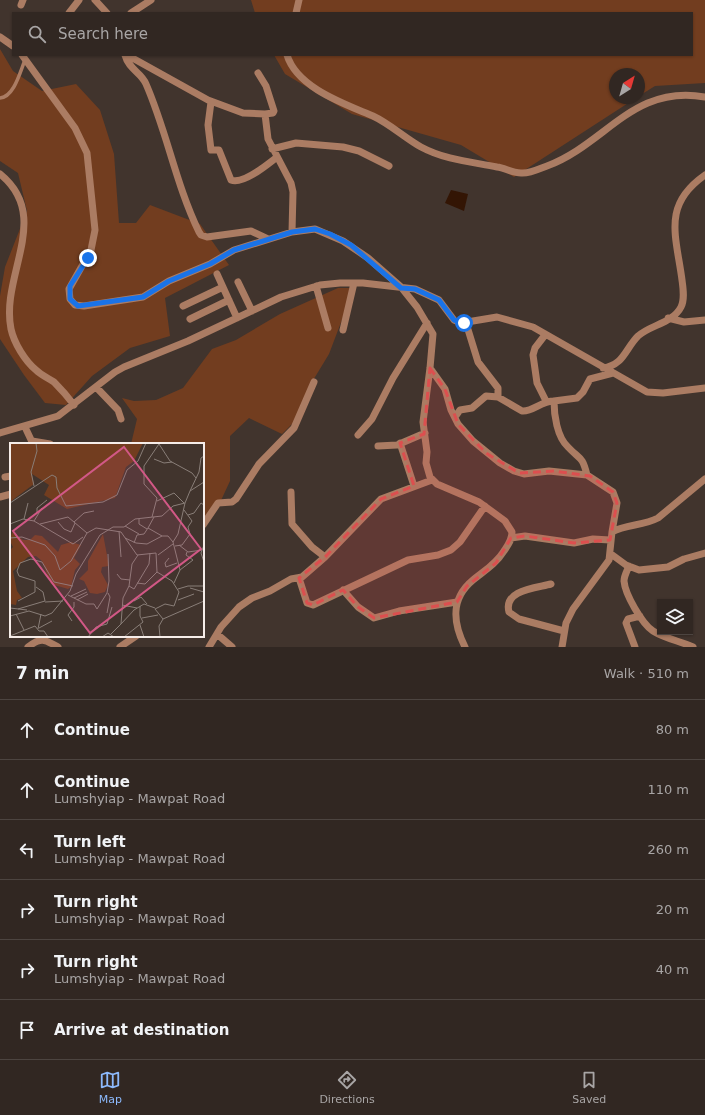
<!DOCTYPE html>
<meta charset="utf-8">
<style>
body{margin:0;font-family:"DejaVu Sans",sans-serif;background:#3d332f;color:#f1f3f6}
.controls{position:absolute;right:12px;bottom:12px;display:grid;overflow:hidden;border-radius:0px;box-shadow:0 1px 3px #0004}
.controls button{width:36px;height:36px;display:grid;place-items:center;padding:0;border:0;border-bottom:1px solid #4c4440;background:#312722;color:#f1f3f6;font:20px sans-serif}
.compass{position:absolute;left:609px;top:68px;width:36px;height:36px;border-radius:50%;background:#312722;box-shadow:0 1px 3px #0004;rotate:37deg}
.stop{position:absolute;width:12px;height:12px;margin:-9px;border:3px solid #1a73e8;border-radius:50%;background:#fff}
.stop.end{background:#1a73e8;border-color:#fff;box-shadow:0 1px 4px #0008}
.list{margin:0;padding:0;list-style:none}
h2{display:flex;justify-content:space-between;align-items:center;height:52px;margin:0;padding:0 16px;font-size:17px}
h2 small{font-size:13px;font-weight:400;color:#a8a5a5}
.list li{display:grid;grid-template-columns:26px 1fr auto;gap:12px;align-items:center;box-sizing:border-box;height:60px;padding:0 16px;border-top:1px solid #4c4440}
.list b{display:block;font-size:15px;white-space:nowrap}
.list p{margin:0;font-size:13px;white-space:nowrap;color:#a8a5a5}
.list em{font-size:13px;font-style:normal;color:#a8a5a5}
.icon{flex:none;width:22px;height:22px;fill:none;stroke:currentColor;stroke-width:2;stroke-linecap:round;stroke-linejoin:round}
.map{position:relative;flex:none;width:705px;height:647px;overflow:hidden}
.search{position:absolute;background:#312722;box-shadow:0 1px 3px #0004;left:12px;right:12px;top:12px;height:44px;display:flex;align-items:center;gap:10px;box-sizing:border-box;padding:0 14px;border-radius:0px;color:#a8a5a5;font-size:15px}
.sheet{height:412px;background:#312722}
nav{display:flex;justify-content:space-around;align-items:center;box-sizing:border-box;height:56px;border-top:1px solid #4c4440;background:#312722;font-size:11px;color:#a8a5a5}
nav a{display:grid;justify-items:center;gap:2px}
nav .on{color:#8cb9fc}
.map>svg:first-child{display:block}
.green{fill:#723d1f}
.water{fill:#331504}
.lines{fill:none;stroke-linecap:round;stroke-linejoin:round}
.service{stroke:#ab7c63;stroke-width:3.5}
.minor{stroke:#ab7c63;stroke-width:7}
.route{stroke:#1a73e8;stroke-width:5}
.marked{fill:#dc4f4f;fill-opacity:0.2;stroke:#dc4f4f;stroke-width:3;stroke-dasharray:8 5;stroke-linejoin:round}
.inset-road{fill:none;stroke:#897e78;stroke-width:1}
.view{fill:#d25886;fill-opacity:0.15;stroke:#d25886;stroke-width:2}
.inset-edge{fill:none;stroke:#f6ede9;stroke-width:2}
</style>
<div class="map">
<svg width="705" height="647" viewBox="0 0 705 647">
<rect width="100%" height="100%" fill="#41342d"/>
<path class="green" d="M251,0H705V83L655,86L639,96V74H615V98H636L514,177L461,145L352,114L285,74L274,55H692V13H255Z
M0,49L13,71L42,91L76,84L100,110L114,154L119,223H136L150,205L200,224L229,265L165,298L170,336L130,348L92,376L66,405L45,403L24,375L0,339V296L5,267L27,211L18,173L0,161Z
M338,288H354L329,354L312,382L294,422L282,434L249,418L230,436V481L217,509L203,518V444H131L137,419L122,398L134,401L156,400L183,388L212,349L236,340L280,314Z"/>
<path class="water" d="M451,190L468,194L464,211L445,203Z"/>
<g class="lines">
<path class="service" d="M0,98C14,97 20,72 25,60"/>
<path class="minor" d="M95,0L107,13
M21,5L23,0
M69,13L79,0
M131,13L151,0
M296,13L299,0
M0,37L13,46
M22,55L75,128L87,153L95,230L91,250L69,289L70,299L75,305L84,306L143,297L169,281L210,264L234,250L292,232L315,229L343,241L368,258L401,287L417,307L433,334L430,368L423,422L427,452L426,463L430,477L437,484L479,502L505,521L512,532C512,540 508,545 504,551C496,564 484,571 473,580C450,599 453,623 465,647
M125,55C129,70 141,72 146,84C167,132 176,185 199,232L201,235L207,237L251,231L268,239
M127,55L208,100L243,113L265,114L268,139L291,183L293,192L292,232
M287,55C297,88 345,104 373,116C390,124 405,138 421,147C445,160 472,162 497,167C505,168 512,173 521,173C529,174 539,169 547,166C606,144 633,84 705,97
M258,73L266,86L274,111L273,113L265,114
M211,102L208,125L211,150H219L231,180C243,185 268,164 277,157
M272,149L296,143L343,147L359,151L389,166
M0,174C53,217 0,275 11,329C14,343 25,361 36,370C41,375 48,378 54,382C61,389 68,397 74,405
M217,274L237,318
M238,282L252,311
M316,286L328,328
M183,306L223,287
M668,318L684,322L705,320
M190,319L229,300
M466,323L478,362L498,388V397
M343,330L354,283
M545,335L535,348L533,355L537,383L546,401
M430,368L445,389L451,410L458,424L473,441L500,463L514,471L524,474L549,471L587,475L613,492L617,503L612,532
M603,368C624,365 625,349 638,336C650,325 673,323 681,307C685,299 683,288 682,280C676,235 662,205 705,175
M96,387L118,410L121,419
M554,401L577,398L583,392L590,379L613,373
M455,417L460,410L472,408L486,396L498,397L522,411C533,412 541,401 554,401C554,415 557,437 568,447C580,460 582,455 587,475
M25,427L33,444
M0,433L58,416L115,372L124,367L188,341L281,297L320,285L340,283H363L415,289L439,300L454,320L461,323L497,317L533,327L647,392L663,393L705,388
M358,435L372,419L393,378L427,323
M32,441L50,444
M400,443L414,486
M378,446L397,445L425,433
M5,477L11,476
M291,492L292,524L312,547L325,557
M0,497L11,494
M203,525L218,503L232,502L236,499L259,464L294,428L314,382
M511,538L525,536L574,543L593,539L610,540
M611,554L626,565L639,570L668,567L684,559L705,553
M629,566C627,571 624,576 624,581C625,594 642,624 653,631C666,639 680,641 693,647
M299,578L307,603L313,605L408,560L438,555L451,550L460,542L485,506
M551,584C536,588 503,590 509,612L519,619L564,631
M343,590L358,607L374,618L399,611L457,602
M217,634L232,647
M28,647C41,637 44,639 58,647
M120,647L136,636
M209,647L221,627L239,607L252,598L270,591L291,579L302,577L325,557L381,499L432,480
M562,647L566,623L573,609L609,560L612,532C626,524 643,526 658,518L705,479
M635,647L626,623L628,619L640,616"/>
</g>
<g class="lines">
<path class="route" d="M88,258L70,286V299L78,306L143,297L169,281L210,264L234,250L292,232L315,229L330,234L351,245L401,288L415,289L439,300L454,320L464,323"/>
</g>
<path class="marked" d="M430,368L445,389L458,424L486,453L519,473L553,471L590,476L613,492L617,503L610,540L574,543L525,536L511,538L496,563L467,586L457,602L374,618L358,607L343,590L313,605L307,603L299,578L325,557L381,499L414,486L400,443L424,434Z"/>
<g transform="translate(10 443)">
<rect width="194" height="194" fill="#41342d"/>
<path d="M0,0H133L124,18L116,24L105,55L57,66L34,52L39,42L22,31L24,41L0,59ZM2,89L13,97H20L25,92L32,93L48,109L51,102L61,99L71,102L64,115L70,121L65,127L61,144L58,146L41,141L32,118L26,113L18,114L3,128L7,148L12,155L7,157L6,162L0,161V107L3,104L0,98ZM93,91L99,123L92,124L91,129L98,142L95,149L87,151L80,150L74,138L69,136L78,127V118Z" fill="#723d1f"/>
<path class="inset-road" d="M149,1L160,18L182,30L186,35M144,16L154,20L162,19M24,43L21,29L27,8L26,0M180,48L189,29L191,15L194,13M147,58L164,50L174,60M0,60L42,32L46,34L47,45L56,63L93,59L107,52L117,27L128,18L136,0M27,69V65L37,57M178,72L184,70L191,60L194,62M142,74L147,55L134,41V23L149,1M14,76L18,60M129,76V81L137,86M24,78L32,65M48,79L54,86L61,89L65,80M64,79L74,70L84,68M0,81L13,76L24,78L63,101L73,94M30,81L58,74L77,90M115,83L129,91M138,85L144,74M109,88L111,114M0,95L12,94L35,102L45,113L50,127L61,118L77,90L86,85L111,89L127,112L146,110L147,129L162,138L169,149L164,163L155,161L145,166L153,176L149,183L150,194M115,95L126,100L137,101L152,93H158L163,99M124,100L127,92L134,91L138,85L152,93M169,102L178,109L192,107M194,102L191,110L194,119M165,103L172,102L180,91L178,84L182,78L174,67M148,112L163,101M159,115L155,120L156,124L167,120M170,127L183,117L176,112L177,109M107,131L111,136L120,137M127,140L135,141L147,129M164,140L170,127L163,99L168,91L175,60M119,143L124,146L139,121L140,110M180,145L194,149M168,146L178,143H194M58,152L76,161H84L87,166L97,150L99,138L98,111M61,153L76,146M64,155L77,149M67,157L78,151M168,157L184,151M8,158L25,149V138L9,133L7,128L10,120L21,116L32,119L44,139L63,143M124,158L131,154L137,161M35,159L53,158M112,162L127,165M0,165L17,167M8,166L35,158L33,149L26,144M97,170L100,154L98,150M6,171L14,187M0,173L19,168L35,173L42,170L60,148L66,131L90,92L103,84H114L125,76L152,73L163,63L175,60L180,48L194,39M132,175L148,172M153,176L194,158M62,178L58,172L64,164V159M111,181L124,167L134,161L145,165M130,182L134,194M29,185L42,178M28,186L31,171M101,191L111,181L113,155L119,143L122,121L128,112M0,193L25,183L29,188H34L38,194M78,194L86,184L97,181L102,164M92,194L98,190L104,194M114,194L133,179L130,173V163"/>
<path class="view" d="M114,4L191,106L80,190L3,88Z"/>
<rect width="194" height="194" class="inset-edge"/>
</g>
</svg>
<div class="controls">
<button><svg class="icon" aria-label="layers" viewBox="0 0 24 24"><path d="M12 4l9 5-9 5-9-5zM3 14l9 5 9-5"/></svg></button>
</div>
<svg class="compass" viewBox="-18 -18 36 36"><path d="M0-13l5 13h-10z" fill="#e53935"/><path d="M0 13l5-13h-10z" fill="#a8a5a5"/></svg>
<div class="stop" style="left:464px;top:323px"></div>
<div class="stop end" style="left:88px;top:258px"></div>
<div class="search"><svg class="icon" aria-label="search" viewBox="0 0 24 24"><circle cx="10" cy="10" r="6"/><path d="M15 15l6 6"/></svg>Search here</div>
</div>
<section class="sheet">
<h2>7 min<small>Walk · 510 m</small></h2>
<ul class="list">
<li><svg class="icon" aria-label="ahead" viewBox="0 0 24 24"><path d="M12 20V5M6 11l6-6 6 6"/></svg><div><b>Continue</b></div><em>80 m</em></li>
<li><svg class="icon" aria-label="ahead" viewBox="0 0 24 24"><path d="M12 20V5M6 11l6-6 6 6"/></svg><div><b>Continue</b><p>Lumshyiap - Mawpat Road</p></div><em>110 m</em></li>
<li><svg class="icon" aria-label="left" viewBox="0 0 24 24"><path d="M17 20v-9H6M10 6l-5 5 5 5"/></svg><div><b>Turn left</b><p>Lumshyiap - Mawpat Road</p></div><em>260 m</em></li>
<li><svg class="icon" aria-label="right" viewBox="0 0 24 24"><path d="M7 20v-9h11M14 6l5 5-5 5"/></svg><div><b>Turn right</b><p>Lumshyiap - Mawpat Road</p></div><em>20 m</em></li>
<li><svg class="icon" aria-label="right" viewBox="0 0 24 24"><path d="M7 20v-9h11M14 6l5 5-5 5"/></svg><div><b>Turn right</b><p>Lumshyiap - Mawpat Road</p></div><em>40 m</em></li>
<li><svg class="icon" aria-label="arrive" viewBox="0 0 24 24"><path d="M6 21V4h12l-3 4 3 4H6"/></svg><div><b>Arrive at destination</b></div></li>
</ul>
</section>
<nav>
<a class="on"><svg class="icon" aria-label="map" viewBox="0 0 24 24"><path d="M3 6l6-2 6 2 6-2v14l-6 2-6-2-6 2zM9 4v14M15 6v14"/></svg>Map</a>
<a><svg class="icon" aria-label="directions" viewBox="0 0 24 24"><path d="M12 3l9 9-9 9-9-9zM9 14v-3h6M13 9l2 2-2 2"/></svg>Directions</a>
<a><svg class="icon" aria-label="saved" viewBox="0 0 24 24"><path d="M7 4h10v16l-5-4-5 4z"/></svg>Saved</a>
</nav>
